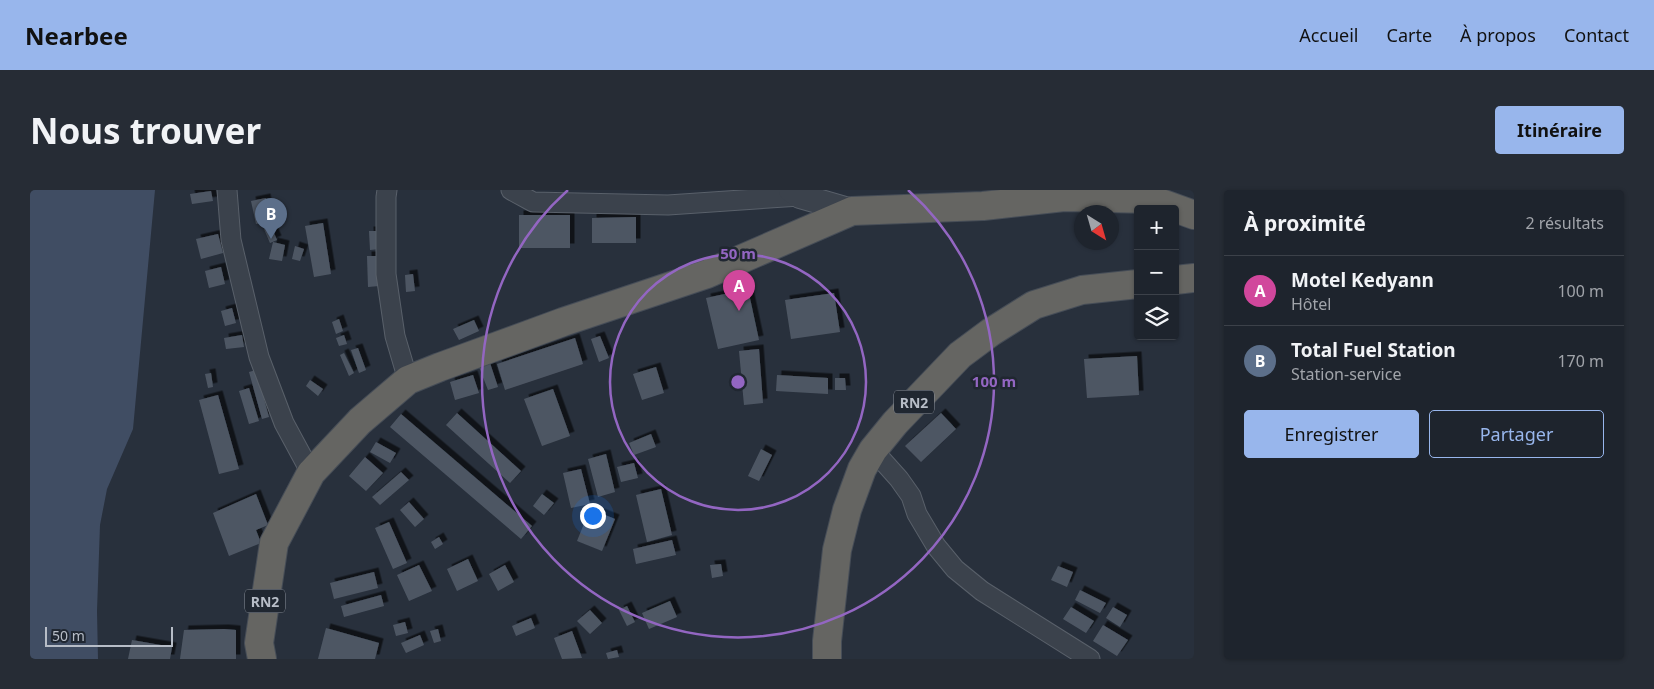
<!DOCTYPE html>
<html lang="fr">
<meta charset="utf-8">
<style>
body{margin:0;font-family:"Noto Sans",sans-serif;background:#262c35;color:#f1f3f6}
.controls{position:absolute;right:15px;top:15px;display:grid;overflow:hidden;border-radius:5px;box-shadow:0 1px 4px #0004}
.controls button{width:45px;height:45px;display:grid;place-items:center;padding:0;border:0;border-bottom:1px solid #3c4149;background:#1e242d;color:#f1f3f6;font:25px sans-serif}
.compass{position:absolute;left:1044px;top:15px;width:45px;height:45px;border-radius:50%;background:#1e242d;box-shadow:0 1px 4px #0004;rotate:143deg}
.scale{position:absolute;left:15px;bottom:12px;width:128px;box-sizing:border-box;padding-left:5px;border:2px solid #b7bdc7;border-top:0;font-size:14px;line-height:18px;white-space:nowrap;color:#b7bdc7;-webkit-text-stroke:4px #202731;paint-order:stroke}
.you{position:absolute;left:562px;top:325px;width:18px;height:18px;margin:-12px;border:4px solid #fff;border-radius:50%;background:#1a73e8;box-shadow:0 0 0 8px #1a73e833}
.badge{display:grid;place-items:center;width:32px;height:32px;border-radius:50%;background:#98b6ec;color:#fff;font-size:16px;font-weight:700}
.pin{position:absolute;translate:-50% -41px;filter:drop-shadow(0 1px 2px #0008)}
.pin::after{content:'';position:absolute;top:26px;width:18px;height:15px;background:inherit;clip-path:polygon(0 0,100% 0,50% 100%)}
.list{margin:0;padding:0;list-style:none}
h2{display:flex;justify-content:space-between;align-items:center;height:65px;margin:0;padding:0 20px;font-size:21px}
h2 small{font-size:16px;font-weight:400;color:#a1a4aa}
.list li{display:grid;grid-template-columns:32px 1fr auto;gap:15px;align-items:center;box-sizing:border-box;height:70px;padding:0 20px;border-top:1px solid #3c4149}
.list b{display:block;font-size:19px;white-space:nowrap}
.list p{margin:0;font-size:16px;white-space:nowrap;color:#a1a4aa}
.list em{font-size:16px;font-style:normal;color:#a1a4aa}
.actions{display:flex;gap:10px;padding:15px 20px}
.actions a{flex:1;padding:11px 0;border:1px solid #98b6ec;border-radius:5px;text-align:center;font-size:18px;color:#98b6ec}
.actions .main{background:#98b6ec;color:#111}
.icon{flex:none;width:28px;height:28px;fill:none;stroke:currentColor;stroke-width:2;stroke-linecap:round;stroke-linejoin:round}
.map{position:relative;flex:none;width:1164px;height:469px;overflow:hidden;border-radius:5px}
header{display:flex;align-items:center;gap:30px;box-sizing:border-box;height:70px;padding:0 25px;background:#98b6ec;color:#111}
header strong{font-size:24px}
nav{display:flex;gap:28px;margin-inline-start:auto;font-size:18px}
.intro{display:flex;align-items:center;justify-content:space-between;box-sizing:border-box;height:120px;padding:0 30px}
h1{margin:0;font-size:35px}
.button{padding:12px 22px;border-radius:5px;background:#98b6ec;color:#111;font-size:18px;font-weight:700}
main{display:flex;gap:30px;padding:0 30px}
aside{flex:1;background:#1e242d;border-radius:5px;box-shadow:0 1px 4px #0004}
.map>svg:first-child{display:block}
.water{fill:#404d63}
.building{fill:#4e5764;filter:url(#shadow)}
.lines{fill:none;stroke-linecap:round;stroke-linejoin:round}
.minor-casing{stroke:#59606a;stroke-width:21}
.tertiary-casing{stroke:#59606a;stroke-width:26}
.trunk-casing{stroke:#464d57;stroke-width:30}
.minor{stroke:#3b424c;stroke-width:19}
.tertiary{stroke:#3b424c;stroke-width:24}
.trunk{stroke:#656562;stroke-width:28}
.ring{fill:none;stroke:#9366c2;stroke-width:2.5}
.labels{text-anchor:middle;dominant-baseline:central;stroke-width:5;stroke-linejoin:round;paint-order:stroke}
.shield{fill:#202731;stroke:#8a909a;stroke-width:1}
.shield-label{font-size:14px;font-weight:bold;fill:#b7bdc7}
.centre{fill:#9366c2;stroke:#202731;stroke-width:2.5}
.ring-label{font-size:15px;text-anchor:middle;font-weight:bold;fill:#9366c2;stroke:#202731;stroke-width:5;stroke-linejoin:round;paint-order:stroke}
</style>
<header>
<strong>Nearbee</strong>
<nav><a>Accueil</a><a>Carte</a><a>À propos</a><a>Contact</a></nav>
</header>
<div class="intro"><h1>Nous trouver</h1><a class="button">Itinéraire</a></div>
<main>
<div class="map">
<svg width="1164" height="469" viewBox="0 0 1164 469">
<defs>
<filter id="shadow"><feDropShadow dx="4.5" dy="-4.5" stdDeviation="0" flood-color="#0009"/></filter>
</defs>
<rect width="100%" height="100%" fill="#28303c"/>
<path class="water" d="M0,0H125L103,239L77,299L70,335L67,421L68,469H0Z"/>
<path class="building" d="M181,1L183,11L162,14L160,4Z
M236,8L240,31L226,34L221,11Z
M489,25H540V58H489Z
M606,27V53H562V28Z
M293,33L301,84L284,87L275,36Z
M241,36L247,50L240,53L234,39Z
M339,41H348L349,59L340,60Z
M188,44L193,63L171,69L166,49Z
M243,52L255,55L252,71L239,69Z
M265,56L274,59L270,71L262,69Z
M337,66H349V96L338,97Z
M191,77L195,94L179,98L175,81Z
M383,84L385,101L376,102L375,85Z
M718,99L729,150L688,159L676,108Z
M804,103L810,142L761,149L755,110Z
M202,118L206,133L195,136L191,121Z
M309,129L313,141L306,144L302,132Z
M444,130L449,141L429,150L423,139Z
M212,145L214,157L196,159L194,148Z
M314,145L317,154L309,156L306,148Z
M570,146L579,168L569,172L561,149Z
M545,148L553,174L475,200L467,174Z
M328,158L336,180L329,183L321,160Z
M729,159L733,213L714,215L709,161Z
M314,163L324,183L319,186L310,165Z
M1107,166L1109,205L1057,208L1054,169Z
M460,173L468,197L458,200L449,177Z
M626,177L634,203L612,210L603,184Z
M226,180L239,227L232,229L219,182Z
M181,183L183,197L178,198L175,184Z
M443,185L449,203L425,210L420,192Z
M747,185L798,188V204L746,201Z
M805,188H815L816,200H805Z
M280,190L293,199L288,206L276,196Z
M219,198L229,231L219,234L209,201Z
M523,199L540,246L512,256L494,209Z
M188,205L209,279L189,284L169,210Z
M427,223L491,281L480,293L416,235Z
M911,223L926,239L891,272L875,256Z
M371,224L502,336L491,349L360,237Z
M621,244L626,257L604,265L599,253Z
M346,252L366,263L360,273L340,262Z
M731,259L742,265L729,291L718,286Z
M576,264L585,302L568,307L558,269Z
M335,267L353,283L336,301L319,286Z
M604,273L608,288L591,292L587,277Z
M551,279L560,314L541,318L533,283Z
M371,282L379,290L350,315L342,307Z
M631,299L642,345L617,352L606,305Z
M226,304L238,335L226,340L231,353L199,366L183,323Z
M512,304L524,313L514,325L503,316Z
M379,312L394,329L385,337L370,320Z
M560,319L585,329L572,361L547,351Z
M359,332L377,373L363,379L345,338Z
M409,347L413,354L405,359L401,352Z
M642,350L646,365L606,374L603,359Z
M438,369L448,391L427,401L417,379Z
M691,374L693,386L682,388L680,375Z
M389,375L402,401L379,411L367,385Z
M475,375L484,392L468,401L459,384Z
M1028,376L1043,382L1037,397L1021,390Z
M344,382L348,398L304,409L300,393Z
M1050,400L1076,413L1070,423L1045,410Z
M351,405L354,416L314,427L311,416Z
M640,411L647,427L619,439L612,423Z
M597,416L605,432L597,436L589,420Z
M1041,417L1064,431L1056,443L1033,429Z
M1083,417L1097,425L1090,437L1076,428Z
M560,420L572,433L560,444L547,431Z
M501,428L505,438L486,446L482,436Z
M375,432L378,443L366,446L363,435Z
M1073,435L1098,450L1087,466L1063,451Z
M296,438L349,453L345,469H288Z
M194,439L206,440V469H150L154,440Z
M408,439L411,451L404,453L400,441Z
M542,441L552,468L532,469L524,448Z
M390,445L394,455L376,463L371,453Z
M102,450L142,457L140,469H98Z
M587,460L589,467L578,469L576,463Z"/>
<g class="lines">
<g class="minor-casing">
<path id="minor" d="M197,0L201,50L229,167L254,233L281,283
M357,0L356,7V84L365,146L378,190
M481,0L503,12L638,15L770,6
M843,260L869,289L881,306L887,324L906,356L925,379L952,401L1060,469"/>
</g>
<g class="tertiary-casing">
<path id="tertiary" d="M761,0L770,6L822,21"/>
</g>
<g class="trunk-casing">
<path id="trunk" d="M1145,90L1164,88
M232,469L229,453L244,353L281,283L330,231L378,190L410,177L533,132L677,84L822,21L953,16L1034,7L1120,9L1164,25
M797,469V451L807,360L817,320L832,279L843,260L865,233L930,165L961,142L1004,115L1052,100L1108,94"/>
</g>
<use href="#minor" class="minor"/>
<use href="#tertiary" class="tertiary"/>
<use href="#trunk" class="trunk"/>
</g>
<g class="ring">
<circle cx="708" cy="192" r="128"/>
<path d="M878 0A256 256 0 1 1 538 0"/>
</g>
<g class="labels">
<g class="shield">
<rect x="864" y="200.5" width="40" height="23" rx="4"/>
<rect x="215" y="399.5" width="40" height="23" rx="4"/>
</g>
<g class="shield-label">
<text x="884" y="212">RN2</text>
<text x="235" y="411">RN2</text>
</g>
</g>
<circle cx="708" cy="192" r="8" class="centre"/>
<g class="ring-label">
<text x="708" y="69">50 m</text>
<text x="964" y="197">100 m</text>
</g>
</svg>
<div class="controls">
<button>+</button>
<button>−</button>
<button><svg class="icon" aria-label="layers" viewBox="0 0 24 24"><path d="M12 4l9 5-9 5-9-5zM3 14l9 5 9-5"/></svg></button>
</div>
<svg class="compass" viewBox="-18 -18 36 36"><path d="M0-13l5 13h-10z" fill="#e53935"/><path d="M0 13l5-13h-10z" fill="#a1a4aa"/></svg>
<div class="scale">50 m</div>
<div class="you"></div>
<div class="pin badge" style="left:709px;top:121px;background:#d1479c">A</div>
<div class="pin badge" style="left:241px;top:49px;background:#5c6f8a">B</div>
</div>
<aside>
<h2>À proximité<small>2 résultats</small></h2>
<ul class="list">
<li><span class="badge" style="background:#d1479c">A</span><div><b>Motel Kedyann</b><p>Hôtel</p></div><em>100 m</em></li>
<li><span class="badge" style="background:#5c6f8a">B</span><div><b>Total Fuel Station</b><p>Station-service</p></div><em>170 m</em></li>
</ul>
<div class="actions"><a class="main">Enregistrer</a><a>Partager</a></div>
</aside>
</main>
